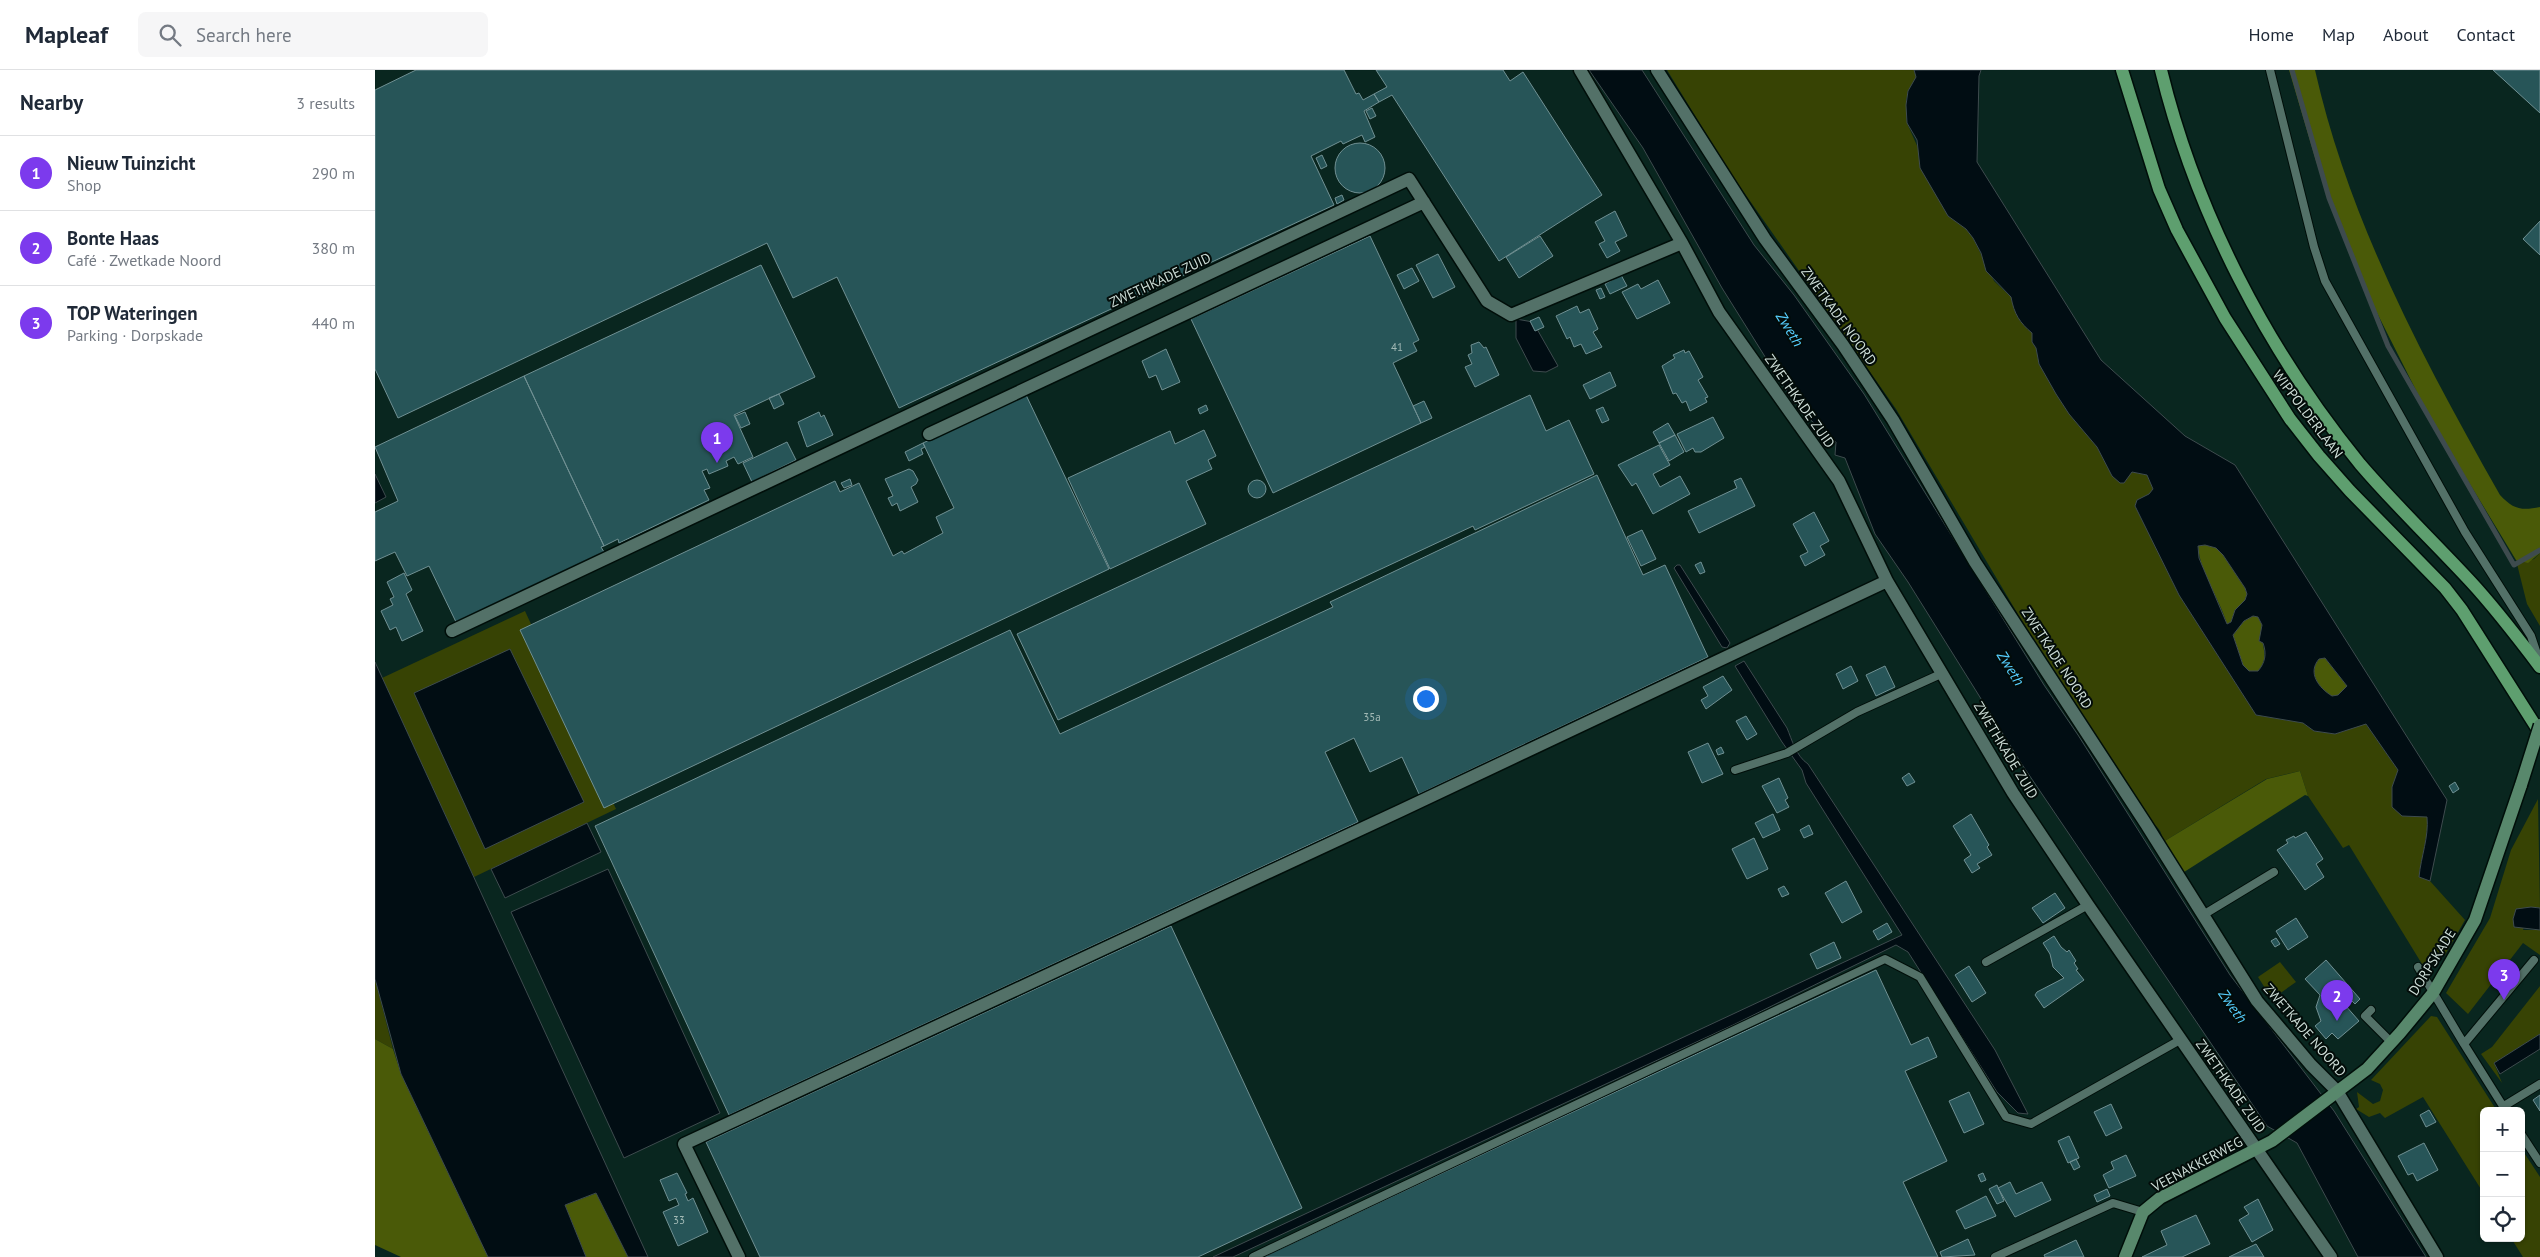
<!DOCTYPE html>
<meta charset="utf-8">
<style>
body{margin:0;font-family:"PT Sans",sans-serif;background:#f6f6f7;color:#1f2937}
.controls{position:absolute;right:15px;bottom:15px;display:grid;overflow:hidden;border-radius:8px;box-shadow:0 1px 4px #0004}
.controls button{width:45px;height:45px;display:grid;place-items:center;padding:0;border:0;border-bottom:1px solid #e0e1e3;background:#fff;color:#1f2937;font:25px sans-serif}
.you{position:absolute;left:1050px;top:628px;width:18px;height:18px;margin:-12px;border:4px solid #fff;border-radius:50%;background:#1a73e8;box-shadow:0 0 0 8px #1a73e833}
.badge{display:grid;place-items:center;width:32px;height:32px;border-radius:50%;background:#7c3aed;color:#fff;font-size:16px;font-weight:700}
.pin{position:absolute;translate:-50% -41px;filter:drop-shadow(0 1px 2px #0008)}
.pin::after{content:'';position:absolute;top:26px;width:18px;height:15px;background:inherit;clip-path:polygon(0 0,100% 0,50% 100%)}
.list{margin:0;padding:0;list-style:none}
h2{display:flex;justify-content:space-between;align-items:center;height:65px;margin:0;padding:0 20px;font-size:21px}
h2 small{font-size:16px;font-weight:400;color:#747a83}
.list li{display:grid;grid-template-columns:32px 1fr auto;gap:15px;align-items:center;box-sizing:border-box;height:75px;padding:0 20px;border-top:1px solid #e0e1e3}
.list b{display:block;font-size:19px;white-space:nowrap}
.list p{margin:0;font-size:16px;white-space:nowrap;color:#747a83}
.list em{font-size:16px;font-style:normal;color:#747a83}
.icon{flex:none;width:28px;height:28px;fill:none;stroke:currentColor;stroke-width:2;stroke-linecap:round;stroke-linejoin:round}
.map{position:relative;flex:none;width:2165px;height:1187px;overflow:hidden}
header{display:flex;align-items:center;gap:30px;box-sizing:border-box;height:70px;padding:0 25px;background:#fff;border-bottom:1px solid #e0e1e3}
header strong{font-size:24px}
nav{display:flex;gap:28px;margin-inline-start:auto;font-size:18px}
.search{width:350px;height:45px;background:#f6f6f7;display:flex;align-items:center;gap:12px;box-sizing:border-box;padding:0 18px;border-radius:8px;color:#747a83;font-size:19px}
main{display:flex}
aside{flex:1;background:#fff}
.map>svg:first-child{display:block}
.green{fill:#374304}
.forest{fill:#4a5a08}
.water{fill:#010d13;stroke:#3e4b4e;fill-rule:evenodd}
.lines{fill:none;stroke-linecap:round;stroke-linejoin:round}
.stream{stroke:#3e4b4e;stroke-width:5}
.building{fill:#275558;stroke:#709093}
.lane-casing{stroke:#000e09;stroke-width:10}
.street-casing{stroke:#000e09;stroke-width:15}
.secondary-casing{stroke:#000e09;stroke-width:15}
.primary-casing{stroke:#000e09;stroke-width:15}
.lane{stroke:#537168;stroke-width:8}
.street{stroke:#537168;stroke-width:12}
.secondary{stroke:#58886c;stroke-width:12}
.primary{stroke:#5e9f6f;stroke-width:12}
.secondary-bridge-casing{stroke:#000e09;stroke-width:15;stroke-linecap:butt}
.secondary-bridge{stroke:#58886c;stroke-width:12}
.labels{text-anchor:middle;dominant-baseline:central;stroke-width:4;stroke-linejoin:round;paint-order:stroke}
.number-label{font-size:11px;fill:#a3bab6}
.street-label{font-size:14px;fill:#ccdcd6;stroke:#030c09}
.water-label{font-size:15px;font-style:italic;fill:#56cdfd;stroke:#030c09}
</style>
<header>
<strong>Mapleaf</strong>
<div class="search"><svg class="icon" aria-label="search" viewBox="0 0 24 24"><circle cx="10" cy="10" r="6"/><path d="M15 15l6 6"/></svg>Search here</div>
<nav><a>Home</a><a>Map</a><a>About</a><a>Contact</a></nav>
</header>
<main>
<aside>
<h2>Nearby<small>3 results</small></h2>
<ul class="list">
<li><span class="badge">1</span><div><b>Nieuw Tuinzicht</b><p>Shop</p></div><em>290 m</em></li>
<li><span class="badge">2</span><div><b>Bonte Haas</b><p>Café · Zwetkade Noord</p></div><em>380 m</em></li>
<li><span class="badge">3</span><div><b>TOP Wateringen</b><p>Parking · Dorpskade</p></div><em>440 m</em></li>
</ul>
</aside>
<div class="map">
<svg width="2165" height="1187" viewBox="0 0 2165 1187">
<rect width="100%" height="100%" fill="#09261f"/>
<path class="green" d="M1292,0H1539L1541,7L1533,21L1531,31L1532,53L1573,146L1591,159L1598,168L1619,211L1636,227L1650,255L1657,263V272L1661,278L1664,294L1681,324L1694,344L1722,377L1737,406L1757,402L1772,405L1778,419L1775,424L1762,430L1760,436L1804,525L1881,645L1928,653L1939,661L1960,664L1990,653L2023,700L2017,718L2027,746H2052C2054,767 2046,786 2044,807L2055,811L2090,850L2070,885L2047,894L1974,775L1968,778L1933,726L1925,701L1891,709L1788,772C1787,761 1783,755 1772,751L1669,588L1521,339L1354,101Z
M2165,483V556L2152,534L2141,490L2146,493L2159,489Z
M150,541L241,739L99,807L7,608Z
M2163,729L2165,838L2156,837L2148,860H2165V885L2148,873L2093,944L2071,923L2115,848L2136,780Z
M1905,892L1921,912L1897,929L1883,907Z
M0,909L18,979L0,969Z
M2165,916V964L2119,993L2127,1013L2106,984L2117,977Z
M2056,946L2062,947L2122,1041H2109V1124L2048,1027L2010,1048L2005,1043L1994,1047L1981,1039L1984,1037L1982,1022L1998,1034L2005,1031L2008,1020L2005,1014L1996,1010Z
M2146,1078L2165,1107V1187H2148L2136,1168H2146Z"/>
<path class="forest" d="M1914,0H1940C1974,151 2049,291 2125,425C2138,439 2146,441 2165,437V483L2153,493L2141,490L2056,350L1997,233L1964,158L1941,91Z
M1830,474L1841,478L1848,485L1870,518L1872,524L1870,530L1860,540L1856,552L1852,554C1844,527 1825,503 1823,476Z
M1878,546L1883,547L1887,555C1883,572 1897,585 1883,601H1874L1868,595L1858,565L1869,551Z
M1950,588L1972,616L1963,625L1957,627C1944,618 1932,603 1944,589Z
M1925,701L1933,726L1930,725L1806,804L1788,772L1892,709Z
M0,969L18,979L26,1004L113,1187H26L0,1175Z
M222,1123L253,1187H211L190,1135Z"/>
<path class="water" d="M1214,0H1267L1379,175L1419,225L1489,324L1669,615L1703,665L1855,905L1959,1041L2051,1187H1983L1922,1073L1892,1056L1648,696L1533,512L1500,464L1470,388L1460,385L1461,372L1431,346L1409,317L1347,218L1268,78Z
M1539,0H1606L1604,6L1602,92L1726,290L1810,366L1860,395L2072,730L2055,811L2044,807C2046,786 2054,767 2052,747L2027,746L2017,737V717L2023,700L1991,654L1960,664L1939,661L1928,653L1881,645L1804,525L1760,436L1762,430L1774,424L1778,419L1772,405L1757,402L1749,413H1745L1737,406L1722,377L1694,344L1681,324L1664,294L1661,278L1657,272V263C1645,253 1639,244 1636,227L1611,201L1606,183L1598,168L1591,159L1573,146L1545,98L1542,70L1532,53L1531,35L1533,21L1541,7ZM1830,475L1841,478L1848,485L1870,518L1872,524L1870,530L1860,540L1856,552L1852,554L1824,488L1823,476ZM1878,546L1883,547L1887,555L1884,571L1888,573C1892,584 1890,593 1883,601H1874L1868,595L1858,565L1869,551ZM1950,588L1972,616L1963,625L1957,626C1944,618 1932,603 1944,589Z
M1141,249L1158,252L1183,296L1171,302L1158,301L1141,268Z
M0,404L11,427L0,433Z
M1302,495H1305L1355,573L1352,578L1347,577L1299,498Z
M135,579L209,732L110,779L39,623Z
M1369,591L1412,658C1417,670 1421,686 1433,694L1620,980L1653,1044L1643,1043L1622,1022L1533,882L1521,875L1358,955L858,1187H838L1527,865L1431,713L1427,700L1407,672L1360,596Z
M0,592L237,1108L273,1187H253L221,1123L190,1135L211,1187H113L26,1004L0,909Z
M212,753L226,782L130,828L116,799Z
M233,799L345,1043L249,1088L136,842Z
M2156,837L2165,838V860L2139,857L2138,849L2141,839Z
M2165,964V979L2125,1004L2119,993Z"/>
<g class="lines">
<path class="stream" d="M1917,0L1954,128L2013,276L2139,495L2165,480"/>
</g>
<path class="building" d="M41,0H969L981,24L984,23L988,30L999,24L1004,32L989,41L1000,67L990,72L987,65L968,74L966,71L936,86L959,135L524,338L462,207L418,228L392,173L23,348L0,299V20Z
M1001,0H1128L1135,11L1148,2L1227,125L1124,191L1017,25L1004,32L999,24L1012,17Z
M2118,0H2165V43Z
M997,38L1001,46L995,49L991,41Z
M960 98a25 25 0 1 1 50 0a25 25 0 1 1-50 0Z
M947,85L952,96L946,99L941,88Z
M967,125L969,130L962,134L960,128Z
M1240,141L1252,166L1240,172L1245,181L1232,188L1224,174L1230,171L1220,152Z
M2165,151V185L2148,169Z
M995,166L1044,270L1038,273L1042,281L1018,293L1046,353L898,423L816,249Z
M1165,166L1178,186L1144,208L1131,187Z
M1063,184L1080,217L1058,228L1041,195Z
M386,195L440,307L359,345L378,387L363,394L359,387L351,391L353,396L334,404L332,399L327,401L335,418L329,420L334,430L244,473L243,469L229,476L149,306Z
M1037,198L1044,211L1029,219L1022,205Z
M1246,205L1252,216L1235,224L1230,214Z
M1283,210L1295,233L1262,249L1247,222L1263,214L1266,219Z
M1226,218L1230,227L1225,229L1221,220Z
M1202,236L1205,243L1214,239L1223,259L1218,262L1227,277L1211,284L1206,274L1199,277L1195,267L1192,269L1181,246Z
M1164,247L1169,257L1160,261L1155,251Z
M1104,272L1109,278L1111,277L1124,305L1100,317L1090,297L1097,294L1093,285L1097,283L1096,275Z
M791,279L805,312L787,320L781,305L774,308L767,291Z
M1309,280L1310,283L1314,281L1319,290L1328,307L1323,310L1333,327L1330,328L1332,332L1315,341L1311,331L1307,333L1301,323L1298,324L1287,296L1300,288L1298,285Z
M1235,302L1241,316L1215,329L1208,315Z
M149,306L229,476L226,477L229,482L81,552L54,496L32,506L20,482L0,491V442L23,431L0,377Z
M404,324L409,334L399,339L394,328Z
M651,325L734,499L229,738L145,560L460,411L465,422L484,413L518,486L527,481L529,484L568,463L561,447L579,438L548,373Z
M1155,325L1171,361L1194,350L1219,404L1100,460L1098,456L683,650L642,564Z
M1049,331L1057,348L1046,353L1038,336Z
M831,335L833,340L825,344L823,339Z
M1228,337L1234,350L1227,353L1221,340Z
M370,342L375,354L366,358L360,346Z
M444,342L446,347L449,345L458,365L432,377L423,352Z
M1338,347L1349,368L1326,382H1320L1318,378L1311,382L1302,364Z
M1293,353L1300,365L1284,373L1278,362Z
M829,360L841,386L833,390L837,399L811,411L831,454L735,499L693,408L795,361L800,374Z
M1300,365L1309,382L1294,391L1284,373Z
M412,372L421,390L377,412L368,393Z
M548,373L550,377L546,379L548,384L534,391L530,382Z
M1284,375L1295,395L1278,404L1285,417L1305,406L1315,424L1278,444L1261,413L1257,416L1243,395Z
M534,399L538,401L543,410L541,414L536,417L543,432L525,441L522,433L517,436L513,428L518,426L510,409Z
M1222,405L1268,505L1290,495L1333,587L1044,724L1027,687L995,702L979,668L950,682L983,752L354,1045L220,756L635,560L685,664L958,537L955,532Z
M1366,408L1380,436L1324,463L1313,441L1362,418L1359,411Z
M475,409L477,415L469,418L466,413Z
M873 419a9 9 0 1 1 18 0a9 9 0 1 1-18 0Z
M1439,442L1454,471L1445,476L1450,485L1430,496L1425,486L1433,482L1418,454Z
M1267,460L1281,489L1266,496L1252,467Z
M1326,492L1330,502L1325,504L1320,495Z
M29,503L37,520L31,524L48,561L27,571L21,557L15,560L6,541L18,535L15,529L19,527L12,512Z
M1476,596L1483,611L1468,619L1461,604Z
M1510,596L1520,617L1501,626L1491,605Z
M1348,606L1357,620L1331,639L1326,630L1333,626L1328,617Z
M1371,646L1382,664L1372,670L1361,651Z
M1333,673L1348,704L1327,713L1313,682Z
M1346,677L1349,683L1343,685L1341,680Z
M1534,703L1540,712L1532,716L1527,708Z
M1404,708L1413,728L1410,730L1414,737L1402,743L1387,716Z
M2080,712L2084,719L2078,723L2074,716Z
M1398,744L1405,760L1388,768L1380,753Z
M1596,744L1614,775L1612,777L1617,785L1602,794L1605,798L1597,803L1589,790L1596,785L1578,756Z
M1434,755L1438,764L1429,768L1425,760Z
M1931,762L1948,789L1941,794L1949,807L1930,820L1902,780L1913,773L1911,770L1919,766L1920,768Z
M1379,768L1393,799L1372,809L1357,779Z
M1471,811L1487,842L1467,853L1450,823Z
M1409,816L1414,824L1407,827L1403,819Z
M1680,823L1690,838L1668,853L1657,838Z
M1921,848L1933,867L1913,880L1901,861Z
M1512,853L1517,862L1503,870L1498,861Z
M796,856L927,1138L823,1187H385L331,1072Z
M1679,866L1686,877L1692,882L1694,880L1701,891L1699,893L1703,899L1701,900L1709,910L1669,938L1660,925L1662,922L1689,908L1678,897L1675,884L1668,873Z
M1901,868L1905,874L1900,877L1896,871Z
M1459,872L1466,888L1442,899L1435,884Z
M1951,890L1985,929L1980,934L1976,930L1970,935L1984,951L1963,969L1957,963L1951,969L1940,956L1946,951L1941,937L1945,925L1930,909Z
M1594,896L1611,923L1597,932L1580,905Z
M1501,900L1536,975L1553,967L1562,987L1530,1001L1572,1091L1528,1112L1563,1187H888Z
M1594,1022L1609,1054L1589,1063L1574,1031Z
M2165,1025V1041L2158,1030Z
M1736,1034L1747,1058L1731,1066L1719,1042Z
M2054,1040L2061,1052L2051,1057L2045,1045Z
M1694,1066L1704,1088L1693,1093L1683,1071Z
M2049,1073L2063,1100L2042,1111L2038,1103L2033,1105L2023,1086Z
M1751,1085L1761,1106L1734,1118L1728,1105L1739,1099L1736,1092Z
M1701,1089L1705,1097L1699,1100L1695,1092Z
M302,1103L312,1123L310,1124L313,1131L318,1128L333,1162L303,1176L288,1142L304,1135L301,1128L294,1131L285,1110Z
M1608,1103L1611,1110L1606,1112L1603,1105Z
M1635,1112L1641,1124L1667,1112L1676,1130L1640,1147L1623,1118Z
M1622,1115L1629,1131L1622,1134L1614,1119Z
M1732,1119L1735,1126L1722,1132L1719,1125Z
M1611,1126L1621,1146L1590,1159L1581,1141Z
M1883,1129L1898,1160L1877,1172L1864,1150L1874,1144L1869,1137Z
M1821,1145L1835,1174L1807,1187H1767L1792,1175L1786,1161Z
M1593,1169L1600,1185L1567,1187L1565,1182Z
M1701,1170L1709,1187H1670L1669,1185Z
M1881,1174L1889,1187H1854Z"/>
<g class="lines">
<g class="lane-casing">
<path id="lane" d="M1895,0L1939,177L1950,211L2090,462L2156,566L2164,590
M1360,700L1412,683L1482,642L1568,603
M1828,845L1899,802
M1611,892L1713,835
M2043,897L2089,974L2159,890
M1996,940L1990,946L2017,973
M2089,974L2131,1041
M2129,1036L2165,1014
M2146,1064L2165,1093
M878,1187L1510,889L1545,907L1631,1047L1656,1054L1805,970
M1620,1187L1738,1133L1768,1142"/>
</g>
<g class="street-casing">
<path id="street" d="M1205,0L1307,173L1344,242L1464,411L1512,511L1638,723L1713,835L1956,1187
M1282,0L1390,169L1468,275L1518,350L1600,492L1771,754L1882,931L1936,995L1962,1021L2062,1187
M554,364L1049,132
M77,561L1034,109L1112,231L1136,245L1307,173
M364,1187L309,1074L1027,740L1512,511"/>
</g>
<g class="secondary-casing">
<path id="secondary" d="M1750,1187L1768,1142L1785,1128L1897,1071L1992,999L2025,963L2058,923L2100,850L2146,715"/>
</g>
<g class="primary-casing">
<path id="primary" d="M1747,0L1784,119L1802,160L1850,248L1915,349L1944,386L1975,421L2070,518L2087,540L2165,663
M1786,0C1821,143 1892,280 1985,394C2020,435 2059,472 2096,512C2121,539 2143,568 2165,597"/>
</g>
<use href="#lane" class="lane"/>
<use href="#street" class="street"/>
<use href="#secondary" class="secondary"/>
<use href="#primary" class="primary"/>
<g class="secondary-bridge-casing">
<path id="secondary-bridge" d="M2146,715L2165,655"/>
</g>
<use href="#secondary-bridge" class="secondary-bridge"/>
</g>
<g class="labels">
<g class="number-label">
<text x="1022" y="277">41</text>
<text x="997" y="647">35a</text>
<text x="304" y="1150">33</text>
</g>
<g class="street-label">
<text transform="translate(785 210) rotate(-25)">ZWETHKADE ZUID</text>
<text transform="translate(1464 246) rotate(54)">ZWETKADE NOORD</text>
<text transform="translate(1425 331) rotate(55)">ZWETHKADE ZUID</text>
<text transform="translate(1933 344) rotate(53)">WIPPOLDERLAAN</text>
<text transform="translate(1682 588) rotate(57)">ZWETKADE NOORD</text>
<text transform="translate(1631 680) rotate(59)">ZWETHKADE ZUID</text>
<text transform="translate(2057 892) rotate(-58)">DORPSKADE</text>
<text transform="translate(1930 960) rotate(49)">ZWETKADE NOORD</text>
<text transform="translate(1856 1016) rotate(55)">ZWETHKADE ZUID</text>
<text transform="translate(1822 1094) rotate(-28)">VEENAKKERWEG</text>
</g>
<g class="water-label">
<text transform="translate(1415 259) rotate(58)">Zweth</text>
<text transform="translate(1636 598) rotate(58)">Zweth</text>
<text transform="translate(1858 936) rotate(55)">Zweth</text>
</g>
</g>
</svg>
<div class="controls">
<button>+</button>
<button>−</button>
<button><svg class="icon" aria-label="locate" viewBox="0 0 24 24"><circle cx="12" cy="12" r="6"/><path d="M12 2v4M12 18v4M2 12h4M18 12h4"/></svg></button>
</div>
<div class="you"></div>
<div class="pin badge" style="left:342px;top:393px">1</div>
<div class="pin badge" style="left:1962px;top:951px">2</div>
<div class="pin badge" style="left:2129px;top:930px">3</div>
</div>
</main>
